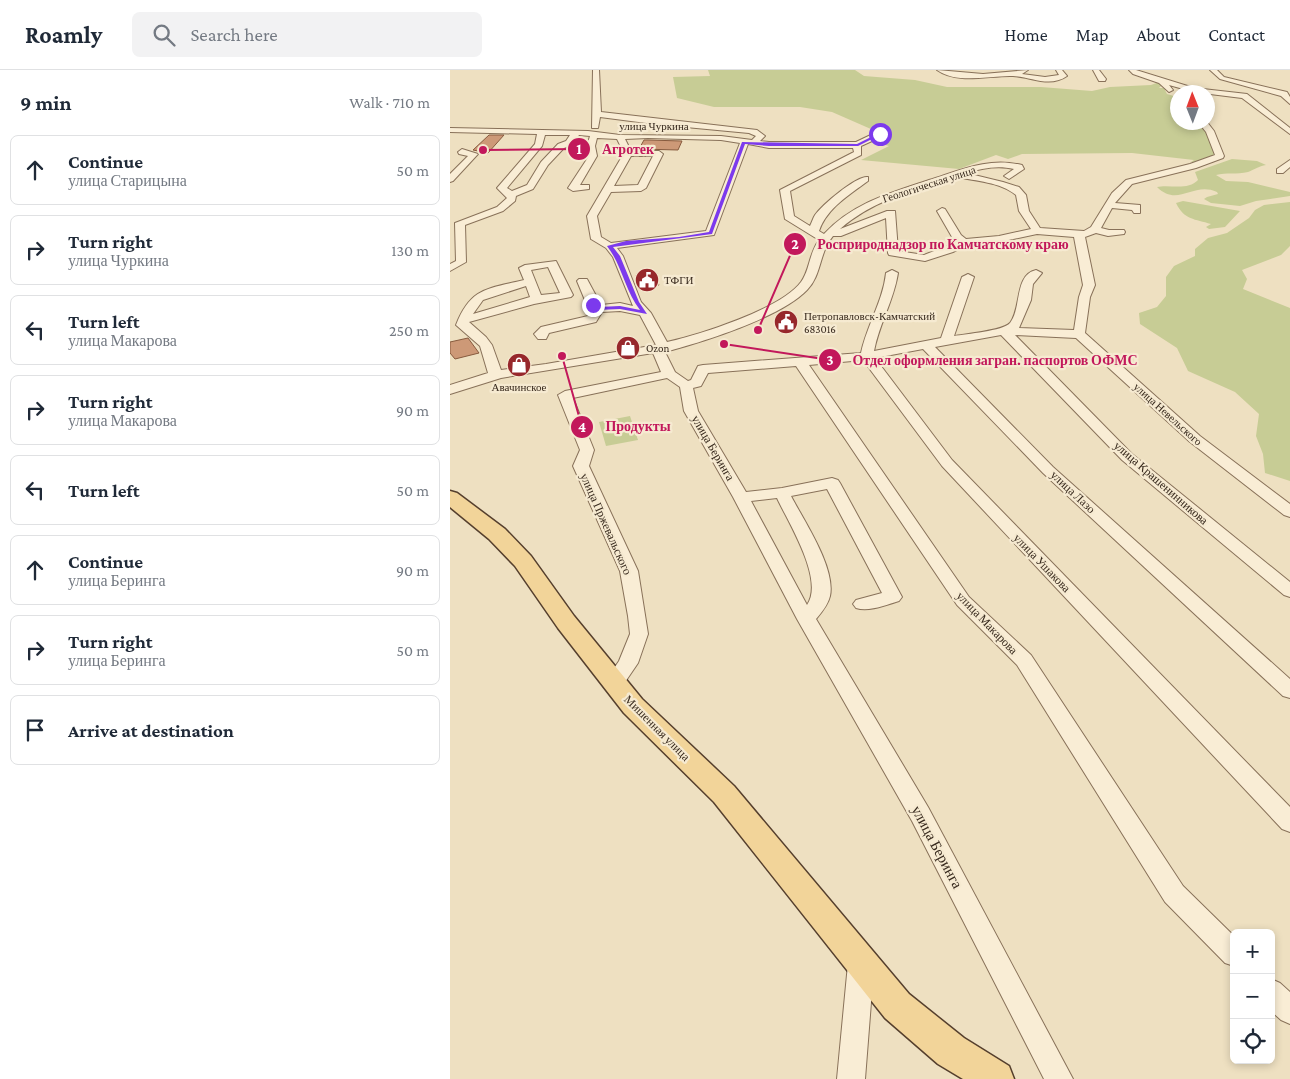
<!DOCTYPE html>
<meta charset="utf-8">
<style>
body{margin:0;font-family:"Crimson Pro",serif;background:#f2f2f3;color:#1f2937}
.controls{position:absolute;right:15px;bottom:15px;display:grid;overflow:hidden;border-radius:8px;box-shadow:0 2px 8px #0003}
.controls button{width:45px;height:45px;display:grid;place-items:center;padding:0;border:0;border-bottom:1px solid #e0e1e3;background:#fff;color:#1f2937;font:25px sans-serif}
.compass{position:absolute;left:720px;top:15px;width:45px;height:45px;border-radius:50%;background:#fff;box-shadow:0 2px 8px #0003;rotate:359deg}
.stop{position:absolute;width:15px;height:15px;margin:-11px;border:4px solid #7c3aed;border-radius:50%;background:#fff}
.stop.end{background:#7c3aed;border-color:#fff;box-shadow:0 1px 5px #0008}
.list{margin:0;padding:0;list-style:none}
h2{display:flex;justify-content:space-between;align-items:center;height:65px;margin:0;padding:0 20px;font-size:21px}
h2 small{font-size:16px;font-weight:400;color:#747a83}
.list li{display:grid;grid-template-columns:32px 1fr auto;gap:15px;align-items:center;box-sizing:border-box;height:70px;margin:0 10px 10px;padding:0 10px;border:1px solid #e0e1e3;border-radius:8px}
.list b{display:block;font-size:19px;white-space:nowrap}
.list p{margin:0;font-size:16px;white-space:nowrap;color:#747a83}
.list em{font-size:16px;font-style:normal;color:#747a83}
.icon{flex:none;width:28px;height:28px;fill:none;stroke:currentColor;stroke-width:2;stroke-linecap:round;stroke-linejoin:round}
.map{position:relative;flex:none;width:840px;height:1009px;overflow:hidden}
header{display:flex;align-items:center;gap:30px;box-sizing:border-box;height:70px;padding:0 25px;background:#fff;border-bottom:1px solid #e0e1e3}
header strong{font-size:24px}
nav{display:flex;gap:28px;margin-inline-start:auto;font-size:18px}
.search{width:350px;height:45px;background:#f2f2f3;display:flex;align-items:center;gap:12px;box-sizing:border-box;padding:0 18px;border-radius:8px;color:#747a83;font-size:19px}
main{display:flex}
aside{flex:1;background:#fff}
.map>svg:first-child{display:block}
.green{fill:#c7cc95}
.building{fill:#cd9977;stroke:#875a3e}
.lines{fill:none;stroke-linecap:round;stroke-linejoin:round}
.minor-casing{stroke:#887159;stroke-width:2}
.major-casing{stroke:#553f2d;stroke-width:3}
.minor{fill:#f9edd5;fill-rule:evenodd}
.major{fill:#f2d499;fill-rule:evenodd}
.route{fill:#7c3aed}
.labels{text-anchor:middle;dominant-baseline:central;stroke-width:4.5;stroke-linejoin:round;paint-order:stroke}
.far-street-label{font-size:11px;fill:#37291d;stroke:#f6ead1}
.far-poi-label{font-size:11px;fill:#37291d;stroke:#f6ead1;text-anchor:start}
.street-label{font-size:12px;fill:#37291d;stroke:#f6ead1}
.near-street-label{font-size:15px;fill:#37291d;stroke:#f6ead1}
.leader{fill:none;stroke:#c2185b;stroke-width:2}
.callout-dot{fill:#c2185b;stroke:#f6ead1;stroke-width:2}
.mark-label{font-size:15px;text-anchor:middle;font-weight:bold;fill:#fff}
.callout-label{font-size:14px;text-anchor:middle;font-weight:bold;fill:#c2185b;stroke:#f6ead1;stroke-width:4.5;stroke-linejoin:round;paint-order:stroke}
</style>
<header>
<strong>Roamly</strong>
<div class="search"><svg class="icon" aria-label="search" viewBox="0 0 24 24"><circle cx="10" cy="10" r="6"/><path d="M15 15l6 6"/></svg>Search here</div>
<nav><a>Home</a><a>Map</a><a>About</a><a>Contact</a></nav>
</header>
<main>
<aside>
<h2>9 min<small>Walk · 710 m</small></h2>
<ul class="list">
<li><svg class="icon" aria-label="ahead" viewBox="0 0 24 24"><path d="M12 20V5M6 11l6-6 6 6"/></svg><div><b>Continue</b><p>улица Старицына</p></div><em>50 m</em></li>
<li><svg class="icon" aria-label="right" viewBox="0 0 24 24"><path d="M7 20v-9h11M14 6l5 5-5 5"/></svg><div><b>Turn right</b><p>улица Чуркина</p></div><em>130 m</em></li>
<li><svg class="icon" aria-label="left" viewBox="0 0 24 24"><path d="M17 20v-9H6M10 6l-5 5 5 5"/></svg><div><b>Turn left</b><p>улица Макарова</p></div><em>250 m</em></li>
<li><svg class="icon" aria-label="right" viewBox="0 0 24 24"><path d="M7 20v-9h11M14 6l5 5-5 5"/></svg><div><b>Turn right</b><p>улица Макарова</p></div><em>90 m</em></li>
<li><svg class="icon" aria-label="left" viewBox="0 0 24 24"><path d="M17 20v-9H6M10 6l-5 5 5 5"/></svg><div><b>Turn left</b></div><em>50 m</em></li>
<li><svg class="icon" aria-label="ahead" viewBox="0 0 24 24"><path d="M12 20V5M6 11l6-6 6 6"/></svg><div><b>Continue</b><p>улица Беринга</p></div><em>90 m</em></li>
<li><svg class="icon" aria-label="right" viewBox="0 0 24 24"><path d="M7 20v-9h11M14 6l5 5-5 5"/></svg><div><b>Turn right</b><p>улица Беринга</p></div><em>50 m</em></li>
<li><svg class="icon" aria-label="arrive" viewBox="0 0 24 24"><path d="M6 21V4h12l-3 4 3 4H6"/></svg><div><b>Arrive at destination</b></div></li>
</ul>
</aside>
<div class="map">
<svg width="840" height="1009" viewBox="0 0 840 1009">
<rect width="100%" height="100%" fill="#eee0c1"/>
<path class="green" d="M258,0H405L414,6L465,10L497,17H591L642,21L660,17L701,15L712,11V15L709,18H714L717,24L727,27L728,52L749,53L755,57L767,86C759,89 751,93 741,92L744,90L682,83L572,84L558,89L546,85L509,99L411,90L439,76L418,70L430,63L382,42L350,37H264L227,28L223,7L260,6Z
M782,89L807,91L816,95C809,96 803,100 798,102C787,105 776,102 766,105L776,111L798,112L840,122V126L806,131L790,136L761,133L754,129L757,127L768,124L767,122C743,111 728,138 707,117C719,114 738,121 748,110L745,102Z
M733,131L790,141L775,157L759,159L756,157L761,154C745,149 734,150 726,133Z
M840,132V176L831,185L792,200L797,209L793,219L840,238V411L815,403L813,384L806,366L809,344L785,322L738,301L727,278L690,254L689,243L707,237L716,226V207L724,196L745,186V179L758,168L777,163L799,148L805,140L814,135Z
M180,346L188,370L156,376L149,352Z"/>
<path class="building" d="M39,65H54L38,83L23,80Z
M194,70H198L232,71L228,80L189,79Z
M201,202L209,215L193,218L186,205Z
M18,268L29,283L5,289L0,283V272Z"/>
<g class="lines">
<g class="minor-casing">
<path id="minor" d="M143,0H149L151,42L307,60L315,66L310,71L319,72H406L427,62H433V66L411,76V85L340,121L344,146L360,156C362,152 363,148 365,145C372,135 407,105 418,107V111C399,125 377,138 369,161L374,164C403,133 440,123 479,110C511,100 538,87 572,95L574,99L559,109L554,106L564,99C548,95 532,98 516,103L553,112L569,117L576,125L579,141L590,158L634,161L641,157L662,123L676,110L740,94L765,85L756,62L748,52H757L764,61L774,86L773,88L746,98L682,114L665,133L690,135V143H684L682,140L662,138L651,158L659,160H674L675,162L674,164L658,166L646,163L635,167L645,215L640,227L635,263L750,366L840,434V447L834,445L740,372L626,268L565,265L682,384L840,512V527L834,525L672,390L551,265L485,277L603,397L840,609V628L833,626L593,403L473,279L425,288L502,390L840,737V762L832,759L492,396L413,290L359,295L519,527L581,585L733,816L784,866V896L775,893L715,832L567,595L507,535L346,296L258,303L251,316L243,318L248,341L296,422L332,418L382,408L388,410L390,413L452,527L449,531C436,535 419,542 406,538L403,534L406,530L432,523L377,419L341,426C354,451 386,498 380,526C378,535 371,543 366,549L478,737L623,1009H594L462,751L347,549L283,427L234,341L230,317L217,308L123,328L144,380L139,396L188,501L198,564L188,593L171,618L164,620L157,618L154,613L169,591L180,564L178,546L170,501L123,396L130,380L108,325L115,321L211,302L203,283L51,308L0,324V315L38,303L30,276L6,255C21,217 38,219 74,210L69,198L75,195L106,191L123,225L121,227L84,234L19,252L36,267L42,275L51,300L96,294L206,275L190,245L170,241L152,242L146,252L99,263L96,269H88L84,264L91,257L138,246L142,240L137,235L127,211L129,209H137L151,235L170,233L183,236L163,187L156,178L141,169L137,146L174,83L167,69L147,68L145,76L147,86L130,115H139V119L123,121L118,118L139,86L137,76L140,66L129,65L122,75L114,78L98,95L83,119L66,126L65,131L53,141L15,155L16,192L0,201V194L6,191L5,153L47,137L57,128L47,118L85,74L87,64L0,62V58L138,61L170,65L271,66L302,70L306,66L299,63L204,54L150,47L148,58H142ZM95,65H120L116,71L108,74L91,92L77,115L62,121L57,118L92,76ZM198,68L271,70L290,73L256,161L161,173L151,167L147,146L161,122L191,121L196,118L213,84L209,81H181L175,69ZM298,74L319,78H403L404,82L330,120L335,149L369,170C359,183 360,200 351,212C331,239 249,265 217,272L201,243L191,232L173,186L167,178L264,165ZM181,86H203L188,115L164,116ZM507,107C526,111 550,112 566,125L569,141L581,159L549,166L516,169L511,165L495,139L492,138L487,141L502,167L507,172L474,185L448,181L445,141H437L390,159C423,130 466,119 507,107ZM436,148L438,183L439,185L475,191L503,182L516,175L549,172L587,164L624,167L633,215L629,227L624,260L569,258L581,230L583,214L592,203L586,200C564,205 572,238 560,253C553,261 516,264 504,266L524,207L518,204L512,207L491,268L424,281C429,254 444,230 448,203L442,200L436,203C433,231 417,255 411,283L253,295L248,296L241,310L238,311L225,302L215,282C252,272 330,248 357,220C372,205 369,182 383,166H391ZM98,197L110,223L91,225L81,200ZM76,216L80,227L23,244L33,230ZM327,428C338,452 375,510 357,535L301,431Z
M487,0L533,4L578,0L572,4L595,7L609,5L606,0H612L617,6C600,18 581,7 563,6C540,5 508,15 487,0Z
M643,0H649L656,9L655,11H649Z
M679,0H686L744,18L797,24L840,58V64L792,28L744,22L719,15L723,20L719,22L709,13L683,4Z
M760,0H767L774,7L837,22L840,27V34L831,26L770,9Z
M12,79L28,84L3,111L0,112V104L18,86L9,84L8,82Z
M840,90V97L833,103H827V99Z
M411,882L420,885L424,894L415,1009H387L398,894L402,885Z
M821,909L830,913L840,922V954L831,950L821,941Z"/>
</g>
<g class="major-casing">
<path id="major" d="M0,421L7,423L55,459L81,486L124,546L192,629L284,716L459,924L514,968L559,996L564,1009H513L488,994L435,948L264,732L174,643L108,558L65,496L39,469L0,437Z"/>
</g>
<use href="#minor" class="minor"/>
<use href="#major" class="major"/>
</g>
<path class="route" d="M429,63L432,64L408,76H319L295,74L262,164L163,177L170,186L189,232L197,244L170,239L148,240L140,235L143,234L149,237L170,236L190,240C175,221 172,195 157,176L176,171L229,167L259,162L292,72L407,74Z"/>
<defs>
<g id="civic-disc" transform="scale(1.25)"><circle r="9.5" fill="#97282c" stroke="#f6ead1"/><path d="M-.6-6.5H3V-4.5H.6V-3L4-1V1h2V6H-6V1h2V-1L-.6-3ZM-1.2 2.5V6h2.4V2.5Z" fill="#fff"/></g>
<g id="shop-disc" transform="scale(1.25)"><circle r="9.5" fill="#97282c" stroke="#f6ead1"/><path d="M-5-2.5h2.3a2.7 3.5 0 0 1 5.4 0H5L5.5 6h-11ZM-1.5-2.5h3a1.5 2.3 0 0 0-3 0Z" fill="#fff"/></g>
</defs>
<g fill-rule="evenodd">
<use href="#civic-disc" x="197" y="210"/>
<use href="#civic-disc" x="336" y="252"/>
<use href="#shop-disc" x="178" y="278"/>
<use href="#shop-disc" x="69" y="295"/>
</g>
<g class="labels">
<g class="far-street-label">
<text x="204" y="56">улица Чуркина</text>
<text transform="translate(479 114) rotate(-18)">Геологическая улица</text>
<text transform="translate(718 344) rotate(42)">улица Невельского</text>
</g>
<g class="far-poi-label">
<text x="214" y="210">ТФГИ</text>
<text x="354" y="246">Петропавловск-Камчатский<tspan x="354" dy="13">683016</tspan></text>
<text x="196" y="278">Ozon</text>
<text x="69" y="317" text-anchor="middle">Авачинское</text>
</g>
<g class="street-label">
<text transform="translate(263 378) rotate(60)">улица Беринга</text>
<text transform="translate(711 413) rotate(41)">улица Крашенинникова</text>
<text transform="translate(623 422) rotate(43)">улица Лазо</text>
<text transform="translate(156 454) rotate(66)">улица Пржевальского</text>
<text transform="translate(592 493) rotate(46)">улица Ушакова</text>
<text transform="translate(537 553) rotate(46)">улица Макарова</text>
<text transform="translate(207 658) rotate(45)">Мишенная улица</text>
</g>
<g class="near-street-label">
<text transform="translate(487 777) rotate(62)">улица Беринга</text>
</g>
</g>
<path class="leader" d="M33 80L129 79M308 260L345 174M274 274L380 290M112 286L132 357"/>
<g class="callout-dot">
<circle cx="33" cy="80" r="5"/>
<circle cx="308" cy="260" r="5"/>
<circle cx="274" cy="274" r="5"/>
<circle cx="112" cy="286" r="5"/>
<circle cx="129" cy="79" r="12"/>
<circle cx="345" cy="174" r="12"/>
<circle cx="380" cy="290" r="12"/>
<circle cx="132" cy="357" r="12"/>
</g>
<g class="mark-label">
<text x="129" y="84">1</text>
<text x="345" y="179">2</text>
<text x="380" y="295">3</text>
<text x="132" y="362">4</text>
</g>
<g class="callout-label">
<text x="178" y="84">Агротек</text>
<text x="493" y="179">Росприроднадзор по Камчатскому краю</text>
<text x="545" y="295">Отдел оформления загран. паспортов ОФМС</text>
<text x="188" y="361">Продукты</text>
</g>
</svg>
<div class="controls">
<button>+</button>
<button>−</button>
<button><svg class="icon" aria-label="locate" viewBox="0 0 24 24"><circle cx="12" cy="12" r="6"/><path d="M12 2v4M12 18v4M2 12h4M18 12h4"/></svg></button>
</div>
<svg class="compass" viewBox="-18 -18 36 36"><path d="M0-13l5 13h-10z" fill="#e53935"/><path d="M0 13l5-13h-10z" fill="#747a83"/></svg>
<div class="stop" style="left:430px;top:64px"></div>
<div class="stop end" style="left:143px;top:235px"></div>
</div>
</main>
